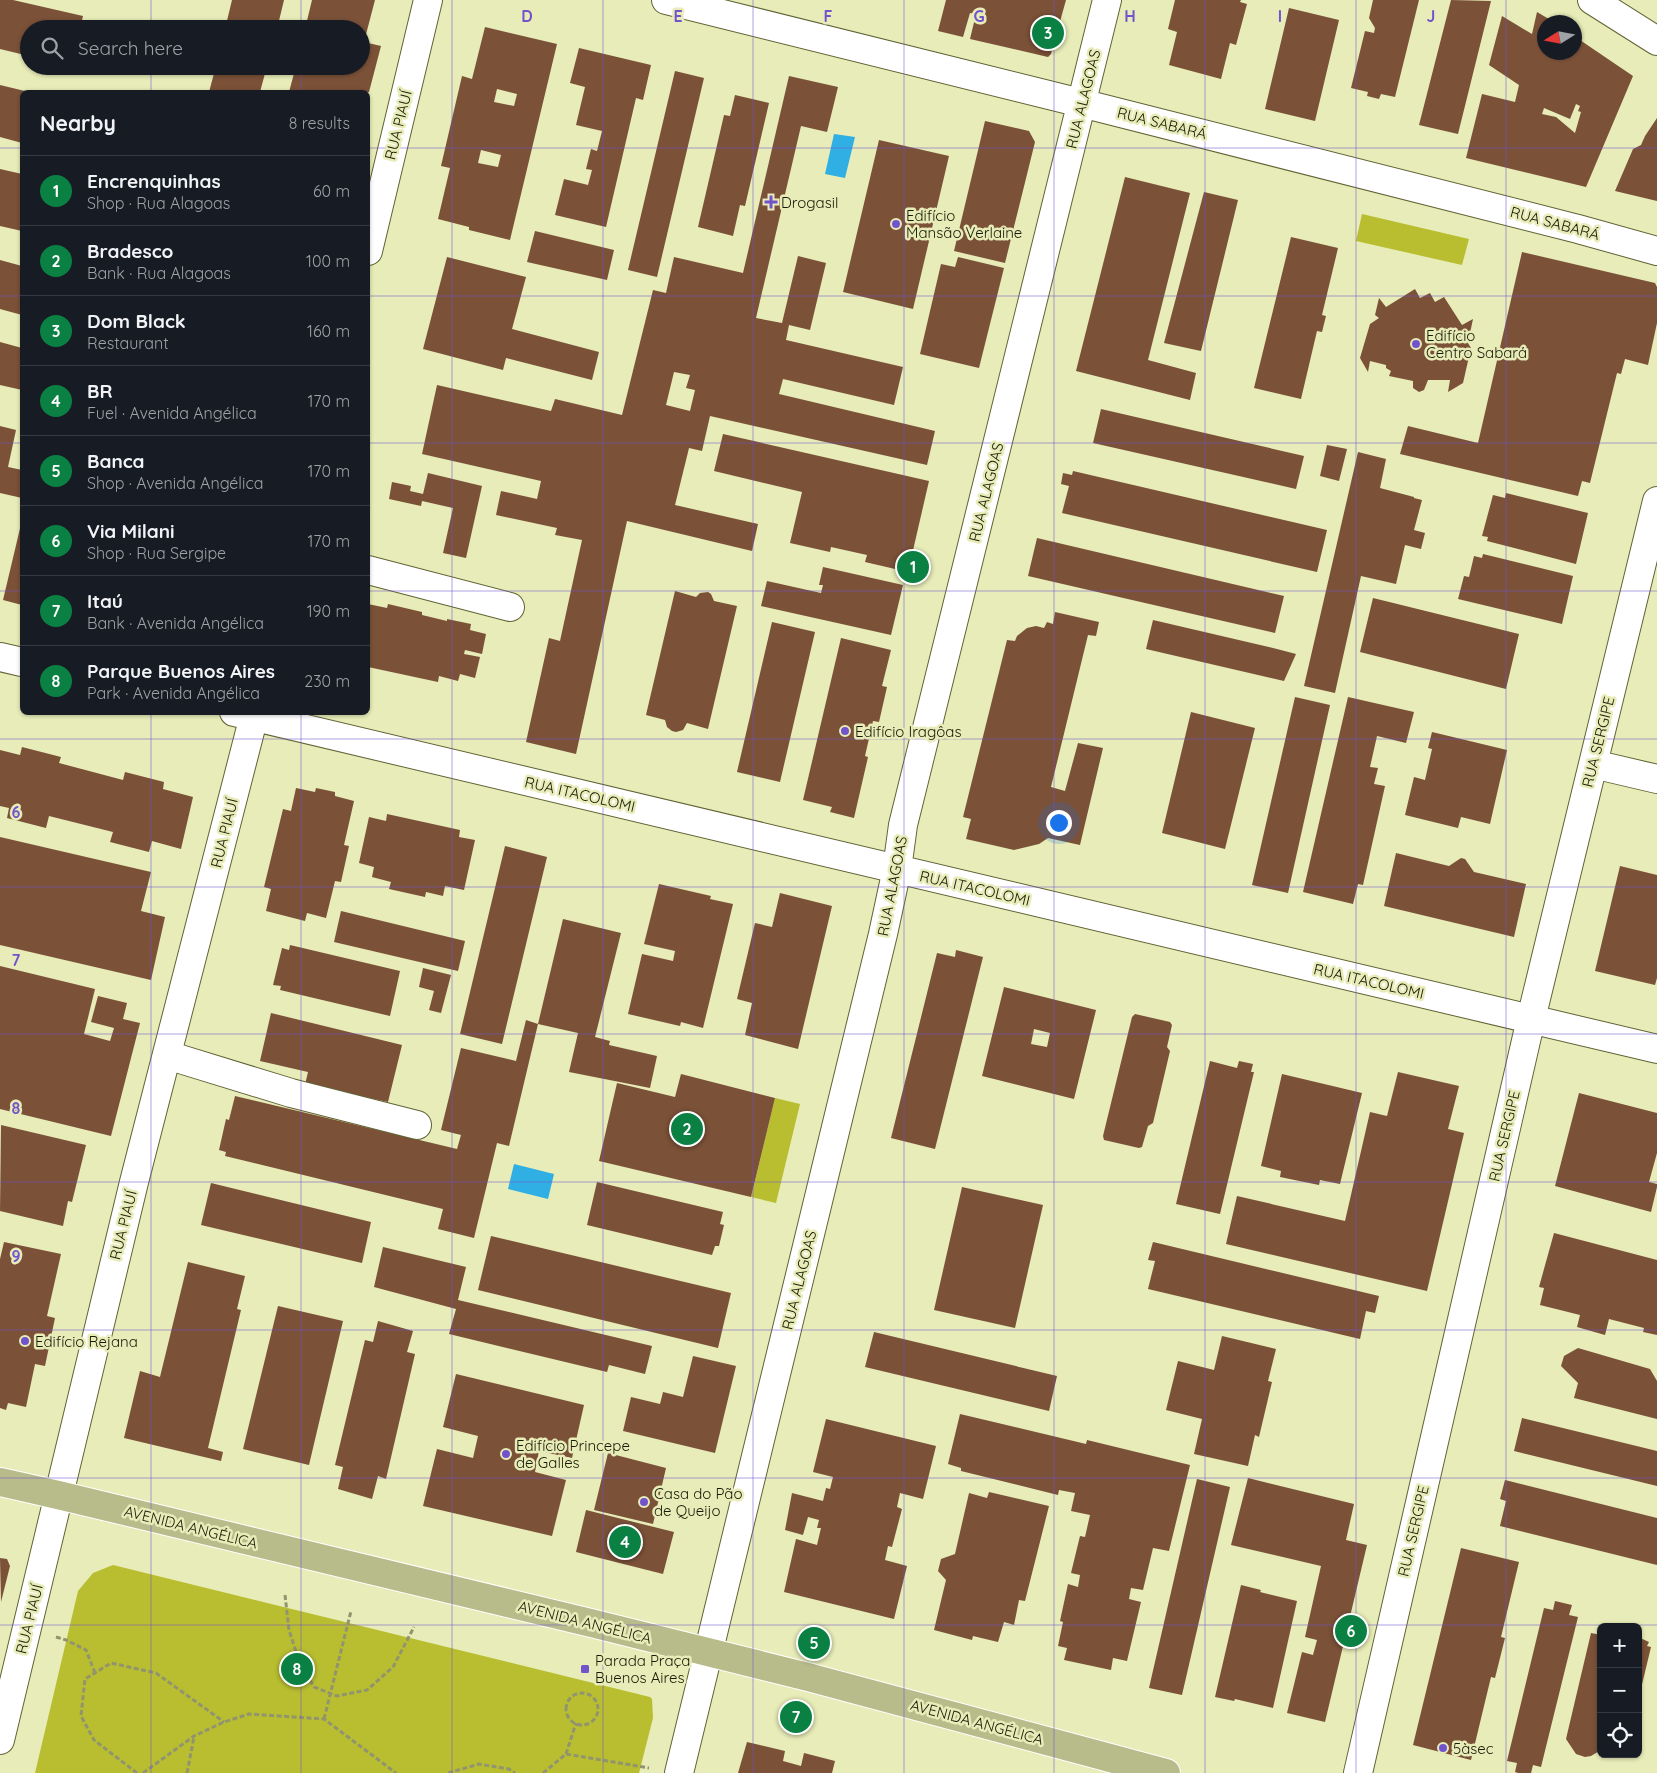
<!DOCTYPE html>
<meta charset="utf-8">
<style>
body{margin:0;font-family:Quicksand,sans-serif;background:#242831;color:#f1f3f6}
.controls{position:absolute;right:15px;bottom:15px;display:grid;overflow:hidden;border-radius:8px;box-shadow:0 1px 4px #0004}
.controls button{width:45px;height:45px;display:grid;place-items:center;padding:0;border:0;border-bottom:1px solid #363941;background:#171b24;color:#f1f3f6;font:25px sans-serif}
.compass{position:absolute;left:1537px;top:15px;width:45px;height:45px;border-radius:50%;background:#171b24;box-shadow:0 1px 4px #0004;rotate:259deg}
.you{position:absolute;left:1058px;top:822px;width:18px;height:18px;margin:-12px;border:4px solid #fff;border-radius:50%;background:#1a73e8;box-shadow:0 0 0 8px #1a73e833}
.badge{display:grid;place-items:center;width:32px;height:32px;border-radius:50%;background:#0b8043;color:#fff;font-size:16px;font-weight:700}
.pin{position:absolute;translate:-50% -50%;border:2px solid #fff;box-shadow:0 1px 5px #0006}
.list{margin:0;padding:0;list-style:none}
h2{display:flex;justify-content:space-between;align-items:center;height:65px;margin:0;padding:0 20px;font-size:21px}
h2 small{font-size:16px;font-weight:400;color:#9ea1a6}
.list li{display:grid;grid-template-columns:32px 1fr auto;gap:15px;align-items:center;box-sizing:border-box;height:70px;padding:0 20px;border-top:1px solid #363941}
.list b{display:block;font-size:19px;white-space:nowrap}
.list p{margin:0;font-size:16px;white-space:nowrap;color:#9ea1a6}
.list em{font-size:16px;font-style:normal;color:#9ea1a6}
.icon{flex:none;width:28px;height:28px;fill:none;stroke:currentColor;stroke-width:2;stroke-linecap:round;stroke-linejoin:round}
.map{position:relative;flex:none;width:1657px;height:1773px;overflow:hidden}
.search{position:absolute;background:#171b24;box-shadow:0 1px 4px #0004;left:20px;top:20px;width:350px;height:55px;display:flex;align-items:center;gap:12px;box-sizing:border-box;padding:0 18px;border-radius:28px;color:#9ea1a6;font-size:19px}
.panel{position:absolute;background:#171b24;box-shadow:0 1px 4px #0004;left:20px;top:90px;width:350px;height:625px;border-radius:8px}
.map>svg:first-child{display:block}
.green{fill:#b9be31}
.water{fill:#30afe5}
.building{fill:#7b5138;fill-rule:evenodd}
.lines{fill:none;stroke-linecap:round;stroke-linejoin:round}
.minor-casing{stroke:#616335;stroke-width:30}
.major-casing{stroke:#fff;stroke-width:30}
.path{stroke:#91946d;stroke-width:3;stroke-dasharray:5 2.5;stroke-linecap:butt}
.minor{stroke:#fff;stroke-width:28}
.major{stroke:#b8bb8a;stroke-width:28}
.grid{fill:none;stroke:#7353cc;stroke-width:1;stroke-opacity:0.55}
.poi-dot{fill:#7353cc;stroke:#e7ecb8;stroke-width:2}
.labels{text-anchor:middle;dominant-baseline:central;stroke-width:5;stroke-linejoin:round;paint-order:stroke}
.street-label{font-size:15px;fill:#191a06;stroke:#e7ecb8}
.poi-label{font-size:15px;fill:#191a06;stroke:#e7ecb8;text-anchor:start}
.grid-label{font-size:16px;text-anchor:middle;font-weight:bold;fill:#7353cc;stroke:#e7ecb8;stroke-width:5;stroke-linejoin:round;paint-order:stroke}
</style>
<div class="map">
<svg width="1657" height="1773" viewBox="0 0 1657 1773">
<rect width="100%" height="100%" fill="#e7ecb8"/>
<path class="green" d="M1362,214L1469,239L1462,265L1356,241Z
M775,1098L800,1104L776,1203L751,1197Z
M113,1565L650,1697L652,1699L653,1718L639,1773H35L78,1591L93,1573Z"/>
<path class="water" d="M834,134L855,137L845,178L825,174Z
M514,1164L554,1174L548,1199L508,1189Z"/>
<path class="building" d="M0,0H13L83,16L80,29H29V56L0,49Z
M232,0H284L277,29H225Z
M312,0H375L364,42L381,46L369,92H289L296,66H361V29H305Z
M946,0H1066L1051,54L1048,57L970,39L976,14L970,13L963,37L938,31Z
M1175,0H1241L1240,2L1247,4L1236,45L1230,43L1221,79L1169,65L1177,32L1168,29Z
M1373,0H1419L1395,97L1381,94L1379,99L1367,96L1368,92L1351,88L1365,31L1374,33L1375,28L1369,18Z
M1451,0L1491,1L1458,134L1419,125Z
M1289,8L1339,20L1315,121L1265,109Z
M1537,12L1554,22H1544V52H1574V36L1633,76L1586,187L1466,158L1482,94L1515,102L1519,85L1489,65L1502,16L1532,34ZM1576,104L1580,106L1578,111L1581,112L1575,133L1556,117L1542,114L1544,108L1570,119Z
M485,27L557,44L510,240L469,230V227L438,219L450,168L441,166L462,76L472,79ZM497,89L517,94L514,106L494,102ZM481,150L501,155L498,167L478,163Z
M579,48L651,65L643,100L636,98L606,227L555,215L564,179L588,185L592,170L586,169L591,149L597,151L602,131L576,125L585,87L570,83Z
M216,66H267L260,92H209Z
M675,71L704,78L657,277L628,270Z
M789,76L838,87L827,132L801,126L756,318L782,323L798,256L826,263L810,330L789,325L786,340L903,367L894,405L783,379L779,394L935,431L927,465L710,416L702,451L689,448L675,505L758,524L752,551L627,521L576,754L526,742L549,638L560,641L582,540L555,535L557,528L496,515L501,491L537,499L541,481L422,454L437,385L551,411L555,399L622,415L653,290L666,293L674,257L743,273ZM674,372L690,375L686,388L695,390L690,411L666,405Z
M0,85L29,92H22V143L0,137Z
M735,95L769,103L745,206L740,205L733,236L698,227L724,115L730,116Z
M1657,118V201L1615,191L1633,149L1641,145L1645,136Z
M985,121L1029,131L1035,142L1005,263L954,251Z
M879,140L949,156L913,309L843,292Z
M0,169L22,174V231L0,226Z
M1125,177L1190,193L1148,360L1196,373L1190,400L1076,371Z
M1204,192L1238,200L1201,351L1164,343Z
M535,231L614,250L607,280L527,262Z
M1291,237L1338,248L1322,315L1326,316L1322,332L1317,331L1301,399L1254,388Z
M1522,252L1655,283L1657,287V323L1648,365L1625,359L1621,374L1617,373L1590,483L1582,481L1578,496L1400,454L1408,426L1478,443Z
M447,257L526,277L512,329L599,352L592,380L506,358L503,370L423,349Z
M958,257L1004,268L979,368L920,354L941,264L955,267Z
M0,260L22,266V315L0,309Z
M1415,289L1420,298L1430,293L1435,302L1444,297L1462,325L1473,319L1469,338L1466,340L1471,348L1463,383L1448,392L1450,380H1428L1424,390L1419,392L1413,388V381L1389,376L1391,371L1386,368V365L1370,361L1368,372L1360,358L1370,324L1379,318L1375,315L1379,298L1386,307Z
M0,342L22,348V390L0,385Z
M1101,409L1304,456L1296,489L1093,443Z
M0,426L16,430L8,467L22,470V498L0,493Z
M723,434L929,481L908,572L865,562L867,555L831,547L830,552L790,543L802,492L714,471Z
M1327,445L1347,449L1339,481L1320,476Z
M1358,452L1386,459L1380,488L1414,497V498L1422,500L1414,530L1425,533L1421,549L1405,545L1396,584L1361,576L1335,693L1304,686Z
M1073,471L1327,530L1317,572L1062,513L1069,486L1061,484L1063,473L1072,475Z
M428,473L482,486L466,558L443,553L453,508L422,501L421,506L389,499L392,482L411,486L410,491L423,494Z
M1506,493L1588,513L1576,564L1487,541L1488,537L1482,536L1493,495L1505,498Z
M22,520V605L3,600Z
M1037,538L1284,596L1275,633L1028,576Z
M1483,554L1573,576L1562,624L1458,599L1464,576L1469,577L1474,556L1482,558Z
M823,567L903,585L891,635L761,606L767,581L821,593L823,585H819Z
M675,591L696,597L700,593L708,592L711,594L714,601L737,606L708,729L687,723L683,730L676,732L672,731L667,727L665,720L646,715Z
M1373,598L1519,634L1506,689L1360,652Z
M368,604L387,608L388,604L422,612V615L447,621V619L471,624L470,630L486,634L482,654L465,650L464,654L480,657L475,678L460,674L458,681L439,676L438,682L368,667Z
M1055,612L1099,622L1096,636L1088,635L1051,787L1065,791L1078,743L1103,748L1080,845L1048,838L1039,844L1014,850L966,839L971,819L963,817L1007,640L1015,641L1017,636L1027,628L1036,626L1044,628L1047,622L1053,624Z
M1153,620L1277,649L1296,654L1284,681L1146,649Z
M772,622L815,632L780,782L737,772Z
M841,638L891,650L882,686L887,687L879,722L873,721L865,756L868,757L854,818L830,812L832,807L803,800Z
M1295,697L1330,705L1288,893L1252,885Z
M1348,697L1414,712L1406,743L1377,736L1370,767L1378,768L1374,784L1385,786L1363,885L1358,884L1353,904L1303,892Z
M1191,712L1255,728L1225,849L1162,833Z
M1432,732L1507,750L1490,824L1461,817L1458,828L1405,815L1414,777L1425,780L1432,749L1428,748Z
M22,747L61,757L59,763L123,780L125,772L164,782L163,789L193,797L181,849L152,841L149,852L110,842L113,832L49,816L46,828L7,818L9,808L0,806V750L20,755Z
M296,788L315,792L316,788L335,792V796L354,801L344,845L349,846L341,882L335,881L326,918L307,913L305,921L266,911L271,889L264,887L283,809L291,811Z
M387,814L460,830L459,837L475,840L464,890L445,886L443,896L426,892L425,897L389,889L391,882L372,877L374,867L359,863L369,817L386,821Z
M0,837L151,872L141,911L165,917L151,980L0,945Z
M505,846L547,857L502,1044L460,1034Z
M1396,853L1449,866L1461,858L1465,859L1474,872L1526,884L1514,937L1384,906Z
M1620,866L1657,875V978L1655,985L1595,971Z
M659,884L711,896L710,899L733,904L703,1028L681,1022L680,1026L628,1014L642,954L673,961L675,951L644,944Z
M780,893L832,906L798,1049L745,1035L752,1003L737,999L755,923L772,927Z
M341,911L465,941L458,971L334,942Z
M563,919L621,933L595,1037L610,1041L609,1045L657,1056L650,1088L569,1072L578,1033L538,1024Z
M290,945L400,971L390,1016L280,990L281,986L273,985L282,948L289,950Z
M956,950L983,957L935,1149L891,1138L937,953L955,957Z
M0,966L95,989L84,1034L110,1041L114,1028L91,1022L98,996L127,1003L123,1019L140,1023L111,1136L0,1109Z
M423,968L451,975L441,1013L429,1010L434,991L419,987Z
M1004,987L1096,1010L1074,1099L982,1076ZM1034,1029L1050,1033L1047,1047L1031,1044Z
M271,1013L402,1045L388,1102L346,1093L345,1099L304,1089L308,1072L260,1061Z
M1135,1014L1170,1022L1172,1025L1167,1047L1170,1051L1153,1123L1148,1126L1142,1147L1139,1148L1104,1140L1103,1136L1132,1017Z
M526,1020L538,1024L509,1146L497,1143L474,1238L438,1229L443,1209L225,1156L226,1152L219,1150L226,1119L229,1120L235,1096L457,1149L461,1135L441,1130L461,1048L516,1061Z
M1210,1061L1237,1068L1239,1061L1253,1064L1251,1072H1254L1220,1214L1176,1204Z
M1398,1072L1459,1086L1448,1129L1464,1133L1427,1291L1226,1244L1237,1196L1345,1221L1370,1112L1387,1116Z
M681,1074L775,1098L751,1197L599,1161L617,1083L675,1097Z
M1282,1074L1362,1093L1340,1184L1320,1180L1319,1185L1280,1177L1281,1171L1261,1166Z
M1579,1093L1657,1113V1153L1649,1182L1657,1184V1187L1651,1212L1555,1186Z
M1,1125L86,1145L72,1202L68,1201L63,1226L0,1211Z
M597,1182L723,1212L720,1224L724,1225L719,1246H715L712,1255L587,1225Z
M211,1183L371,1222L362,1263L201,1225Z
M962,1187L1043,1205L1015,1328L934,1310Z
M1554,1233L1657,1260V1335L1643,1332L1644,1328L1609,1319L1605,1335L1577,1327L1580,1315L1540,1305L1544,1288L1539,1287Z
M491,1236L731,1293L718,1348L478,1290Z
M4,1242L61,1254L47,1316L55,1318L45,1366L35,1364L26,1407L8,1403L6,1410L0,1408V1259Z
M1153,1242L1379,1296L1375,1313L1366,1311L1360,1339L1148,1289L1155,1261L1148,1260Z
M383,1247L466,1267L458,1300L652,1346L645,1374L609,1365L607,1372L449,1334L456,1309L374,1287Z
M188,1262L245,1276L237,1309L241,1310L208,1448L223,1452L221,1461L124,1438L140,1371L160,1377Z
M278,1306L343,1321L309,1465L243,1449Z
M378,1321L413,1331L407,1352L415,1354L386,1479L378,1476L372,1499L338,1489L343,1467L335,1465L365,1340L373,1342Z
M874,1332L1057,1376L1049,1411L865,1367Z
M1222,1336L1276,1349L1268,1381L1272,1382L1259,1437L1255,1435L1248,1466L1194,1454L1202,1419L1166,1410L1178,1361L1214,1370Z
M1578,1348L1650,1369L1657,1381V1419L1574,1398L1578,1383L1561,1366L1564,1356Z
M693,1356L736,1366L715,1453L623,1431L631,1397L660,1404L663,1392L683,1397Z
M456,1374L584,1405L572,1458L539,1451L535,1472L566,1480L552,1536L423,1506L437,1449L473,1458L478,1436L443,1427Z
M960,1414L1086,1444L1087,1440L1190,1465L1169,1551L1153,1548L1143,1590L1131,1588L1129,1599L1141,1602L1127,1661L1113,1658L1111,1670L1064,1660L1067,1648L1058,1646L1063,1622L1060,1621L1068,1584L1078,1587L1080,1575L1071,1573L1080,1536L1085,1537L1090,1515L1071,1511L1075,1493L1059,1490L1058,1495L961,1471V1468L948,1464Z
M1522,1418L1657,1451V1486L1514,1451Z
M826,1419L936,1446L923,1499L900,1493L897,1507L902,1509L892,1547L888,1546L885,1560L907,1566L894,1619L784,1592L796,1539L817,1545L821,1528H817L819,1520L808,1517L803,1535L785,1530L792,1493L823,1501L826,1488L830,1489L833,1477L813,1472Z
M608,1453L666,1468L653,1524L594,1510Z
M1248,1478L1354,1504L1346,1540L1367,1545L1325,1722L1287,1713L1302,1652L1313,1655L1317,1640L1305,1637L1321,1566L1231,1545Z
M1197,1479L1230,1487L1182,1695L1149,1688Z
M1505,1480L1657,1518V1565L1500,1526L1506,1501L1500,1499Z
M989,1492L1049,1506L1025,1601L1019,1600L1014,1625L1004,1622L998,1642L973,1636L972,1640L934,1630L946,1580L938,1571L941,1559L955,1554L969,1493L987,1498Z
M586,1510L674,1532L663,1574L576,1552Z
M1461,1548L1519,1562L1501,1637L1505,1638L1495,1678L1491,1677L1471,1760L1413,1745Z
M0,1558L7,1559L10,1566L1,1602Z
M1241,1585L1261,1590L1260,1592L1297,1601L1273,1708L1235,1699L1234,1701L1215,1697Z
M1555,1601L1572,1605L1569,1615L1578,1617L1541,1767L1533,1765L1531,1773H1518L1515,1772L1517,1763L1507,1761L1544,1608L1553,1610Z
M1591,1633L1601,1635V1750L1591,1756L1585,1757L1576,1754L1566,1739Z
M1638,1637L1649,1642L1647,1646L1651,1647L1639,1697Z
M747,1742L785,1751L783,1761L801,1766L804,1753L835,1761L832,1773H738Z"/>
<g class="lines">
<g class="minor-casing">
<path id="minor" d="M666,0L1081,103L1578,229L1657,251
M1592,0L1657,41
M368,251L428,0
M368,570L510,607
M0,657L22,662
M234,712L1657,1049
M1593,764L1657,779
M167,1055L291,1093L417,1125
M0,1740L134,1182L255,712
M679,1773L883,934L897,869L903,825L1107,0
M1358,1773L1531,1019L1657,501"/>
</g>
<g class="major-casing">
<path id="major" d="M0,1482L58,1495L591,1623L808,1677L1166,1773"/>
</g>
<path class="path" d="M285,1595L289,1630L299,1661L314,1687L337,1696L367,1690L393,1667L414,1627
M56,1637L66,1640L86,1650L95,1673
M566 1709a16 16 0 1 1 32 0a16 16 0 1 1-32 0Z
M324,1719L351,1611
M566,1754L576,1723
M137,1773L94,1740L81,1716L85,1679L111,1663L156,1673L224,1722
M143,1773L194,1736L224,1722L249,1714L324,1719L396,1773
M187,1773L194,1737
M448,1773L479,1764L509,1769L515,1773
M543,1773L566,1754L649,1768"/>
<use href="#minor" class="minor"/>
<use href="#major" class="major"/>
</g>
<path class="grid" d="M151,0V29M301,0V29M452,0V1773M603,0V1773M753,0V1773M904,0V1773M1054,0V1773M1205,0V1773M1356,0V1773M1506,0V1773M151,66V92M301,66V92M0,148H22M368,148H1657M0,296H22M368,296H1657M0,443H22M368,443H1657M0,591H22M368,591H1657M151,712V1773M301,712V1773M0,739H1657M0,887H1657M0,1034H1657M0,1182H1657M0,1330H1657M0,1478H1657M0,1625H1657"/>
<g class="poi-dot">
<path d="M768.5 194.5h5v5h5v5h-5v5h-5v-5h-5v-5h5z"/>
<circle cx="896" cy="224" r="5"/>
<circle cx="1416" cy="344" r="5"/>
<circle cx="845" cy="731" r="5"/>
<circle cx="25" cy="1341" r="5"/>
<circle cx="506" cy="1454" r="5"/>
<circle cx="644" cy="1502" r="5"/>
<rect x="580" y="1664" width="10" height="10" rx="2.5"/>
<circle cx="1443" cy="1748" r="5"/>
</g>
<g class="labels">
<g class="street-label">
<text transform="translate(1083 99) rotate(-76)">RUA ALAGOAS</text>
<text transform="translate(1162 123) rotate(14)">RUA SABARÁ</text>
<text transform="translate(398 125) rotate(-76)">RUA PIAUÍ</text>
<text transform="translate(1555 223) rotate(15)">RUA SABARÁ</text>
<text transform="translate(986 492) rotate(-76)">RUA ALAGOAS</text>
<text transform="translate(1598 742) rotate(-76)">RUA SERGIPE</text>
<text transform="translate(580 794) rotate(13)">RUA ITACOLOMI</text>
<text transform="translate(224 833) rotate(-76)">RUA PIAUÍ</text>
<text transform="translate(892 886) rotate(-79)">RUA ALAGOAS</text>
<text transform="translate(975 888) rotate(13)">RUA ITACOLOMI</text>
<text transform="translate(1369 981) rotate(13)">RUA ITACOLOMI</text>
<text transform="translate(1504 1136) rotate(-77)">RUA SERGIPE</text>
<text transform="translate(123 1225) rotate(-76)">RUA PIAUÍ</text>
<text transform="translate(799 1280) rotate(-76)">RUA ALAGOAS</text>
<text transform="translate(191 1527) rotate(14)">AVENIDA ANGÉLICA</text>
<text transform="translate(1413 1531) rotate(-77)">RUA SERGIPE</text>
<text transform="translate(29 1619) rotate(-76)">RUA PIAUÍ</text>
<text transform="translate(585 1622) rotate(14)">AVENIDA ANGÉLICA</text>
<text transform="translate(977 1722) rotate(15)">AVENIDA ANGÉLICA</text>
</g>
<g class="poi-label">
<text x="781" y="202">Drogasil</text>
<text x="906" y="215">Edifício<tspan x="906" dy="17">Mansão Verlaine</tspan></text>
<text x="1426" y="335">Edifício<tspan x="1426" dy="17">Centro Sabará</tspan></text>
<text x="855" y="731">Edifício Iragôas</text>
<text x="35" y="1341">Edifício Rejana</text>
<text x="516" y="1445">Edifício Princepe<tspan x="516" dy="17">de Galles</tspan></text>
<text x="654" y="1493">Casa do Pão<tspan x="654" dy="17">de Queijo</tspan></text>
<text x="595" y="1660">Parada Praça<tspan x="595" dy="17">Buenos Aires</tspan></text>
<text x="1453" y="1748">5àsec</text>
</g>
</g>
<g class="grid-label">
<text x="527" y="22">D</text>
<text x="678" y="22">E</text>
<text x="828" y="22">F</text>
<text x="979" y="22">G</text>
<text x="1130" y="22">H</text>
<text x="1280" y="22">I</text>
<text x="1431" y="22">J</text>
<text x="16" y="818">6</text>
<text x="16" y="966">7</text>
<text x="16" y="1114">8</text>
<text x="16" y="1262">9</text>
</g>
</svg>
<div class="controls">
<button>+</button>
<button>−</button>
<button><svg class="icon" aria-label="locate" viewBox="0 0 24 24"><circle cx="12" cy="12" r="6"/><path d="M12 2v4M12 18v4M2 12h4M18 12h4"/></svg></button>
</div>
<svg class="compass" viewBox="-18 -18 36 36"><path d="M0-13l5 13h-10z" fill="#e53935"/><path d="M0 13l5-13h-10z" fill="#9ea1a6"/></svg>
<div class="you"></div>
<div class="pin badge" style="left:913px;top:567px">1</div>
<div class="pin badge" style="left:687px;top:1129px">2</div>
<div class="pin badge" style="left:1048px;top:33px">3</div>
<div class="pin badge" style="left:625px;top:1542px">4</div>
<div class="pin badge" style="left:814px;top:1643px">5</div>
<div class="pin badge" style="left:1351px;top:1631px">6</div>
<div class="pin badge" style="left:796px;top:1717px">7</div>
<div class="pin badge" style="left:297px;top:1669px">8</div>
<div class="search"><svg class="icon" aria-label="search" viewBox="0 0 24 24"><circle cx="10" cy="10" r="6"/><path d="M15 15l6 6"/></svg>Search here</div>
<section class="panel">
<h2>Nearby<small>8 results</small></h2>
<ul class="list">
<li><span class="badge">1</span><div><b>Encrenquinhas</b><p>Shop · Rua Alagoas</p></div><em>60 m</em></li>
<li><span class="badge">2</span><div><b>Bradesco</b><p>Bank · Rua Alagoas</p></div><em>100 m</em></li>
<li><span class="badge">3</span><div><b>Dom Black</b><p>Restaurant</p></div><em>160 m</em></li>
<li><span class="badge">4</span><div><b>BR</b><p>Fuel · Avenida Angélica</p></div><em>170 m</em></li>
<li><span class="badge">5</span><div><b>Banca</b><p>Shop · Avenida Angélica</p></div><em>170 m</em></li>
<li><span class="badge">6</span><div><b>Via Milani</b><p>Shop · Rua Sergipe</p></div><em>170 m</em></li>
<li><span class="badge">7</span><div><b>Itaú</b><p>Bank · Avenida Angélica</p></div><em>190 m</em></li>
<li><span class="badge">8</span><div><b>Parque Buenos Aires</b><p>Park · Avenida Angélica</p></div><em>230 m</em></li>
</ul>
</section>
</div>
